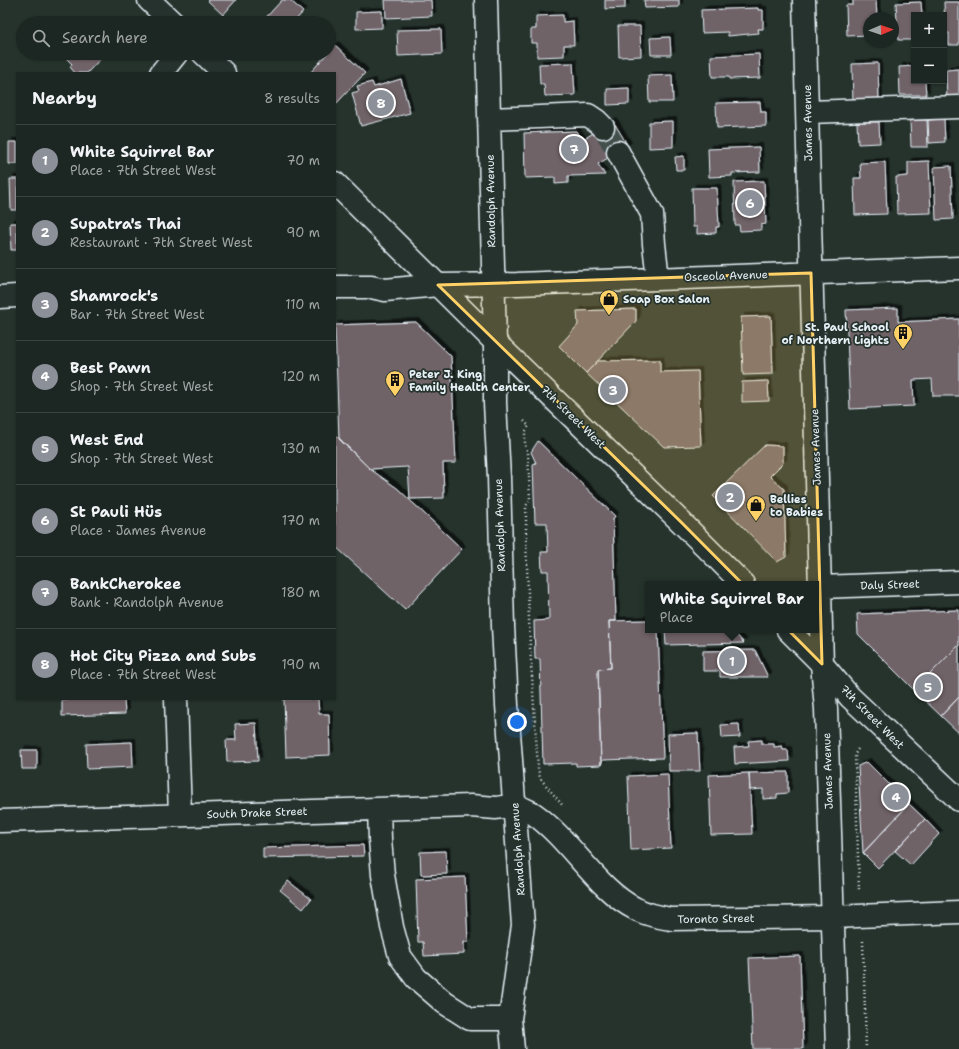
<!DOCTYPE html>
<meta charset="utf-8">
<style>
body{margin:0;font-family:"Shantell Sans",sans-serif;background:#29322f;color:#f1f3f6}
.controls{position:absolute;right:12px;top:12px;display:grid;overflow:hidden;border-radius:0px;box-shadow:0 1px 3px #0004}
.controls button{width:36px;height:36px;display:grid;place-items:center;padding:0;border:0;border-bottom:1px solid #3a4340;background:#1c2622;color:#f1f3f6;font:20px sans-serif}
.compass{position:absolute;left:863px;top:12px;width:36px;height:36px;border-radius:50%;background:#1c2622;box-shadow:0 1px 3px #0004;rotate:88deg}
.you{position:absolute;left:517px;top:722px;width:14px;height:14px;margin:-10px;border:3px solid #fff;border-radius:50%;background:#1a73e8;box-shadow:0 0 0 6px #1a73e833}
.badge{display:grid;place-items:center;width:26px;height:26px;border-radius:50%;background:#8c9099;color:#fff;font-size:13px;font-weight:700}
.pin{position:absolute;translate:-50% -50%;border:2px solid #fff;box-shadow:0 1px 4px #0006}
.popup{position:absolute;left:645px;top:581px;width:174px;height:52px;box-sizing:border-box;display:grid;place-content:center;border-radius:0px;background:#1c2622;filter:drop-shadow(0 1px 3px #0005);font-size:13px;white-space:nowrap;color:#a0a5a5}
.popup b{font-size:15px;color:#f1f3f6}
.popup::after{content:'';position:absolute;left:50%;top:100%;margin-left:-8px;border:8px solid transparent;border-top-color:#1c2622}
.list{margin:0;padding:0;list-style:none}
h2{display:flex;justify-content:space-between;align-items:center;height:52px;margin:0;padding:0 16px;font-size:17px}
h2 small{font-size:13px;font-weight:400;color:#a0a5a5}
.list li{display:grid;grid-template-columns:26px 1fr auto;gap:12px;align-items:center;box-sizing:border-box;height:72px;padding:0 16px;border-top:1px solid #3a4340}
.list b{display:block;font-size:15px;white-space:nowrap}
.list p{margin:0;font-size:13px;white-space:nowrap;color:#a0a5a5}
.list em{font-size:13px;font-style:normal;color:#a0a5a5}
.icon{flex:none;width:22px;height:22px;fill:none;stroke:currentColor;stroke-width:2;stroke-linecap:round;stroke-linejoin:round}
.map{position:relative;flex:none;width:959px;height:1049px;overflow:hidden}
.search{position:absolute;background:#1c2622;box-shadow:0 1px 3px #0004;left:16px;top:16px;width:320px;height:44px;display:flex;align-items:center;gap:10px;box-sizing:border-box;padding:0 14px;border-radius:22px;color:#a0a5a5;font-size:15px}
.panel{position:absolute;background:#1c2622;box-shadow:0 1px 3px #0004;left:16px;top:72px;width:320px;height:628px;border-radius:0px}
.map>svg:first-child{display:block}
.building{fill:#6f6468;stroke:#e8f1f8;filter:url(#shadow)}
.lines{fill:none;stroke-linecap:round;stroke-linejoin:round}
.minor-tunnel{stroke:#43504b;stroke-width:22;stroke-dasharray:22 11;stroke-linecap:butt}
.minor-casing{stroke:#e8f1f8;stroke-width:25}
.major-casing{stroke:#e8f1f8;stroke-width:25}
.path{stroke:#e8f1f8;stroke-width:2.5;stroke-dasharray:1 3;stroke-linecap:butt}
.minor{stroke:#26332d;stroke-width:22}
.major{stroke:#26332d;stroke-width:22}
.marked{fill:#ffd166;fill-opacity:0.2;stroke:#ffd166;stroke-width:3;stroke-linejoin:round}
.labels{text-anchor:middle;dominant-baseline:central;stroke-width:3.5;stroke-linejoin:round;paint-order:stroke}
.street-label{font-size:11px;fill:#e8f1f8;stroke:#26332d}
.poi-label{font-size:11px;font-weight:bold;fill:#e8f1f8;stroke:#26332d;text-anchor:start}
</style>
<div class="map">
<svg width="959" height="1049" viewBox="0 0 959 1049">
<defs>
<filter id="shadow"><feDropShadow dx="3.5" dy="-3.5" stdDeviation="0" flood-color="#0009"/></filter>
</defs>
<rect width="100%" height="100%" fill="#26332d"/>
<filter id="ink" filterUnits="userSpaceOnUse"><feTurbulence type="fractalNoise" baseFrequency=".025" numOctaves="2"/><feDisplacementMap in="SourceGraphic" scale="8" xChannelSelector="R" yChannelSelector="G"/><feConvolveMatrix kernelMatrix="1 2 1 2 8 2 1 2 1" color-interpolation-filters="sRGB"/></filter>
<g filter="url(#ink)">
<path class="building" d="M207,0H236L223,15Z
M282,0H290L303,12L293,23H261Z
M385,0H431L432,16L386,18Z
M605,0H625V8L605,9Z
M644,0H679V7L645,8Z
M853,0H876L877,18H869V35L847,36L846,5H853Z
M921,2L922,15H914V40H898L896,3Z
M944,2H959V45H949V33H945Z
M758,8V10H763V29H758L759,33L728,36V32L702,33L701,10Z
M382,11V28L356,29V12Z
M563,15V22L573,21L574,45H564V56L537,57V43H531V29H536V16Z
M618,26H640L641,56L619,57Z
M441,29L442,54L398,56L397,30Z
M670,37L671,55H651L650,38Z
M335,45L365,73L335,105V73H310Z
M71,53H106L87,73H75L70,67L72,64L66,58Z
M759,54L760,78L729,79V77H712L711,56Z
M573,63L575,95L545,96L544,84H540L539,64Z
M878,63L879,102L853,103L852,64Z
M914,66V81H925L926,95H900L899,67Z
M959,69V101L947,102L946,70Z
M672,75L673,102H649L648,76Z
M401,79L410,113L361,126L352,93L359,91L357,86L372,82L374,87Z
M629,88V104L607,105V89Z
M760,102L761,112H766V126L717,128L716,103Z
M944,119L945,142L929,143L928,120Z
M910,120H927L928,147H911Z
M613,121L628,146L598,164L605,175L568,176V183L555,184V177L525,178L524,133L576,131L582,140Z
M673,121V147L649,148V122Z
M857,122H879L880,143L858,144Z
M9,142H17V164H9Z
M759,147L760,172L732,173V176L709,177L708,149Z
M684,156V170H676L675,157Z
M929,161L931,213L897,214L896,177L908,176V162Z
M885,162L887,214L855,215L854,178H861L860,163Z
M951,166L953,219L936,220L934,167Z
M10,179H17V210H11Z
M764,181L766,224L761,225V230L740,231L739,225H735L734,182Z
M692,188H717L719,227H716V233L697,234V227H693Z
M10,223H17V250H11Z
M898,308V322L959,319V396H933L932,379L913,380L914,406L850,409L846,310Z
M636,309V321L586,373L559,346L578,325L577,311Z
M771,316L773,374L743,375L741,317Z
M416,322L451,356L456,463H443L444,498L410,499L408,467L370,469L339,439L335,325Z
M660,360V372L698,371L701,446L664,447L586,373L598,361Z
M768,381L769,401L742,402V382Z
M335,434L370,469L397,488L462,549L405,610L335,546Z
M538,441L615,516L613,519L616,621H609L611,668L598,669L601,765L576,766V763L543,764L540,659H535L534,621L549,620L548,571H542L541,552H548L547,523H535L533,464L536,463L531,452Z
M765,445L783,446V463L770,476L784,489L786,557L777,562L713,496Z
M959,610V645L914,690L858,634L857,614Z
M648,620V630H658L663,758L603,760L601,765L598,669L611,668L609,621Z
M665,630H732L744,643L666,645Z
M959,645V697L941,716L914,690Z
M755,650L768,677H720V671H703V651Z
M959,697V733L941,716Z
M62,699H124L125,714L62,716Z
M284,699H318L319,714H329L330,755L286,757Z
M256,723L258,761L227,762L226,740H236L235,724Z
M739,724L740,737L722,738L721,725Z
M698,733L700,771H669L668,734Z
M762,740V744H774V747L782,746L783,750H788L789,761L735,764L734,747L749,746L748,741Z
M132,742L133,767L87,769L86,744Z
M21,750H37V769H22Z
M867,762L909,804L863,853L858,766Z
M788,772V793L777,794V798L763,799V789L750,790L749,773Z
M749,773L752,834L711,835L709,775Z
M668,774L671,848L631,850L628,776Z
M909,804L925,819L878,868L863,853Z
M925,819L939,834L911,865L895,851Z
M363,845L364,856L263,858V848Z
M446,851L447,874L421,875L420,852Z
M465,877L468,942H464V954L424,956L423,942H418L416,879Z
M288,881L311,899L303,909L280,890Z
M800,956L803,1049H753L749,958Z"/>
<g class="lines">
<path class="minor-tunnel" d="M603,127L618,152"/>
<g class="minor-casing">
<path id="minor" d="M486,0L495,342V403L499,477L503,626L507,705L523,925L510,1019L513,1049
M804,0L822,664L826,709L837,1049
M161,73L177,53
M808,112L959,107
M489,119L588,115L597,121L603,127
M618,152L652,214L654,244L658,279
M335,287H371L385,290L438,285L517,284L959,268
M0,297L17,296
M820,587L959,582
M176,699L180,815
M515,805C521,808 528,810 534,814C571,840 597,890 636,909C647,915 659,917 671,919L832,917L959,912
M379,809L380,839L383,875L392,927L400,956L416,978L445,1003L470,1019H510
M0,821L471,806L496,808L515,805"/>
</g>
<g class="major-casing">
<path id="major" d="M149,0L173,23
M203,53L224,73
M335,183L495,342L681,522L743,584
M788,630L822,664L850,697L959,800"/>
</g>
<path class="path" d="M524,421L529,426L525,432V445L528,453L530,500L526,506V538L530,646L538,768L540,778L563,806
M858,749L855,754L859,891
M863,941L866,1049"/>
<use href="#minor" class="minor"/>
<use href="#major" class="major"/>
</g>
</g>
<path class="marked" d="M811,273L822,664L681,522L438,285Z"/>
<defs>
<g id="shop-pin" transform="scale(1)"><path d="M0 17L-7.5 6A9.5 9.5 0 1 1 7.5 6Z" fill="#ffd166" stroke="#26332d"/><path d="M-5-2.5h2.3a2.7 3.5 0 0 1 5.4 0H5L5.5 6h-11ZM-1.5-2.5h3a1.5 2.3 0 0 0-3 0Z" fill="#111"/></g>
<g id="building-pin" transform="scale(1)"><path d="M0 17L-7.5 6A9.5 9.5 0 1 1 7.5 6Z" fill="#ffd166" stroke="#26332d"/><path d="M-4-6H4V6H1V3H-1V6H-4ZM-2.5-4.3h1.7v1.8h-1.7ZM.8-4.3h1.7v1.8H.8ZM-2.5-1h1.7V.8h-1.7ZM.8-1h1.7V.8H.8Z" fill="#111"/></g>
</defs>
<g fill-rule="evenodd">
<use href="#shop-pin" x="609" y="299"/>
<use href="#building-pin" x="903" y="333"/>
<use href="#building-pin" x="395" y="380"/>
<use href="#shop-pin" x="756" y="505"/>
</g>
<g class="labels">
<g class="street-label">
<text transform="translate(808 123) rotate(-91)">James Avenue</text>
<text transform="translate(491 201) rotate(-91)">Randolph Avenue</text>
<text transform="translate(726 276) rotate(-2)">Osceola Avenue</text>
<text transform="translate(573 417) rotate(44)">7th Street West</text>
<text transform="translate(816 447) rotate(-92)">James Avenue</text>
<text transform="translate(500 525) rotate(-92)">Randolph Avenue</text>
<text transform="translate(890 585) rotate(-2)">Daly Street</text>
<text transform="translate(872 717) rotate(45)">7th Street West</text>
<text transform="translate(828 771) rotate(-92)">James Avenue</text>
<text transform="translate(257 813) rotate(-2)">South Drake Street</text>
<text transform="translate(518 849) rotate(-94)">Randolph Avenue</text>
<text transform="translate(716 919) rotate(-1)">Toronto Street</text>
</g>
<g class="poi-label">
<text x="623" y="299">Soap Box Salon</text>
<text x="889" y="327" text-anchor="end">St. Paul School<tspan x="889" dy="13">of Northern Lights</tspan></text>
<text x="409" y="374">Peter J. King<tspan x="409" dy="13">Family Health Center</tspan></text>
<text x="770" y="499">Bellies<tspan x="770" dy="13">to Babies</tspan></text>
</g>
</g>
</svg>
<div class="controls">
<button>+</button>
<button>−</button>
</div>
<svg class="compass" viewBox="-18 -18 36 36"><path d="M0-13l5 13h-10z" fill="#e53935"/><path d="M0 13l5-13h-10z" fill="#a0a5a5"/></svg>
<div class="you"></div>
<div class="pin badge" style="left:732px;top:661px">1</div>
<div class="popup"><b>White Squirrel Bar</b>Place</div>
<div class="pin badge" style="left:730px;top:497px">2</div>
<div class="pin badge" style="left:613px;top:390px">3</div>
<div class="pin badge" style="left:896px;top:797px">4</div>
<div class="pin badge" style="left:928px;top:687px">5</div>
<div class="pin badge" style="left:750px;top:203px">6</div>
<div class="pin badge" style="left:574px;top:149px">7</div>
<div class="pin badge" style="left:381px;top:103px">8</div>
<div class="search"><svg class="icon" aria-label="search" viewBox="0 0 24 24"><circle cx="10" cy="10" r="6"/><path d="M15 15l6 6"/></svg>Search here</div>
<section class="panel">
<h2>Nearby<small>8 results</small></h2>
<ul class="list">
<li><span class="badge">1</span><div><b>White Squirrel Bar</b><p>Place · 7th Street West</p></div><em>70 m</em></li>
<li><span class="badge">2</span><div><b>Supatra's Thai</b><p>Restaurant · 7th Street West</p></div><em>90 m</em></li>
<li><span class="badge">3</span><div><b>Shamrock's</b><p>Bar · 7th Street West</p></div><em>110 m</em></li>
<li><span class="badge">4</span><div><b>Best Pawn</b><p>Shop · 7th Street West</p></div><em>120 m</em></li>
<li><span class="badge">5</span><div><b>West End</b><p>Shop · 7th Street West</p></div><em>130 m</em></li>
<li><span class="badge">6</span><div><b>St Pauli Hüs</b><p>Place · James Avenue</p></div><em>170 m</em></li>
<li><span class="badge">7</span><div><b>BankCherokee</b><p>Bank · Randolph Avenue</p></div><em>180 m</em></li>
<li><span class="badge">8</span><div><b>Hot City Pizza and Subs</b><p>Place · 7th Street West</p></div><em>190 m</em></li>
</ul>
</section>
</div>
